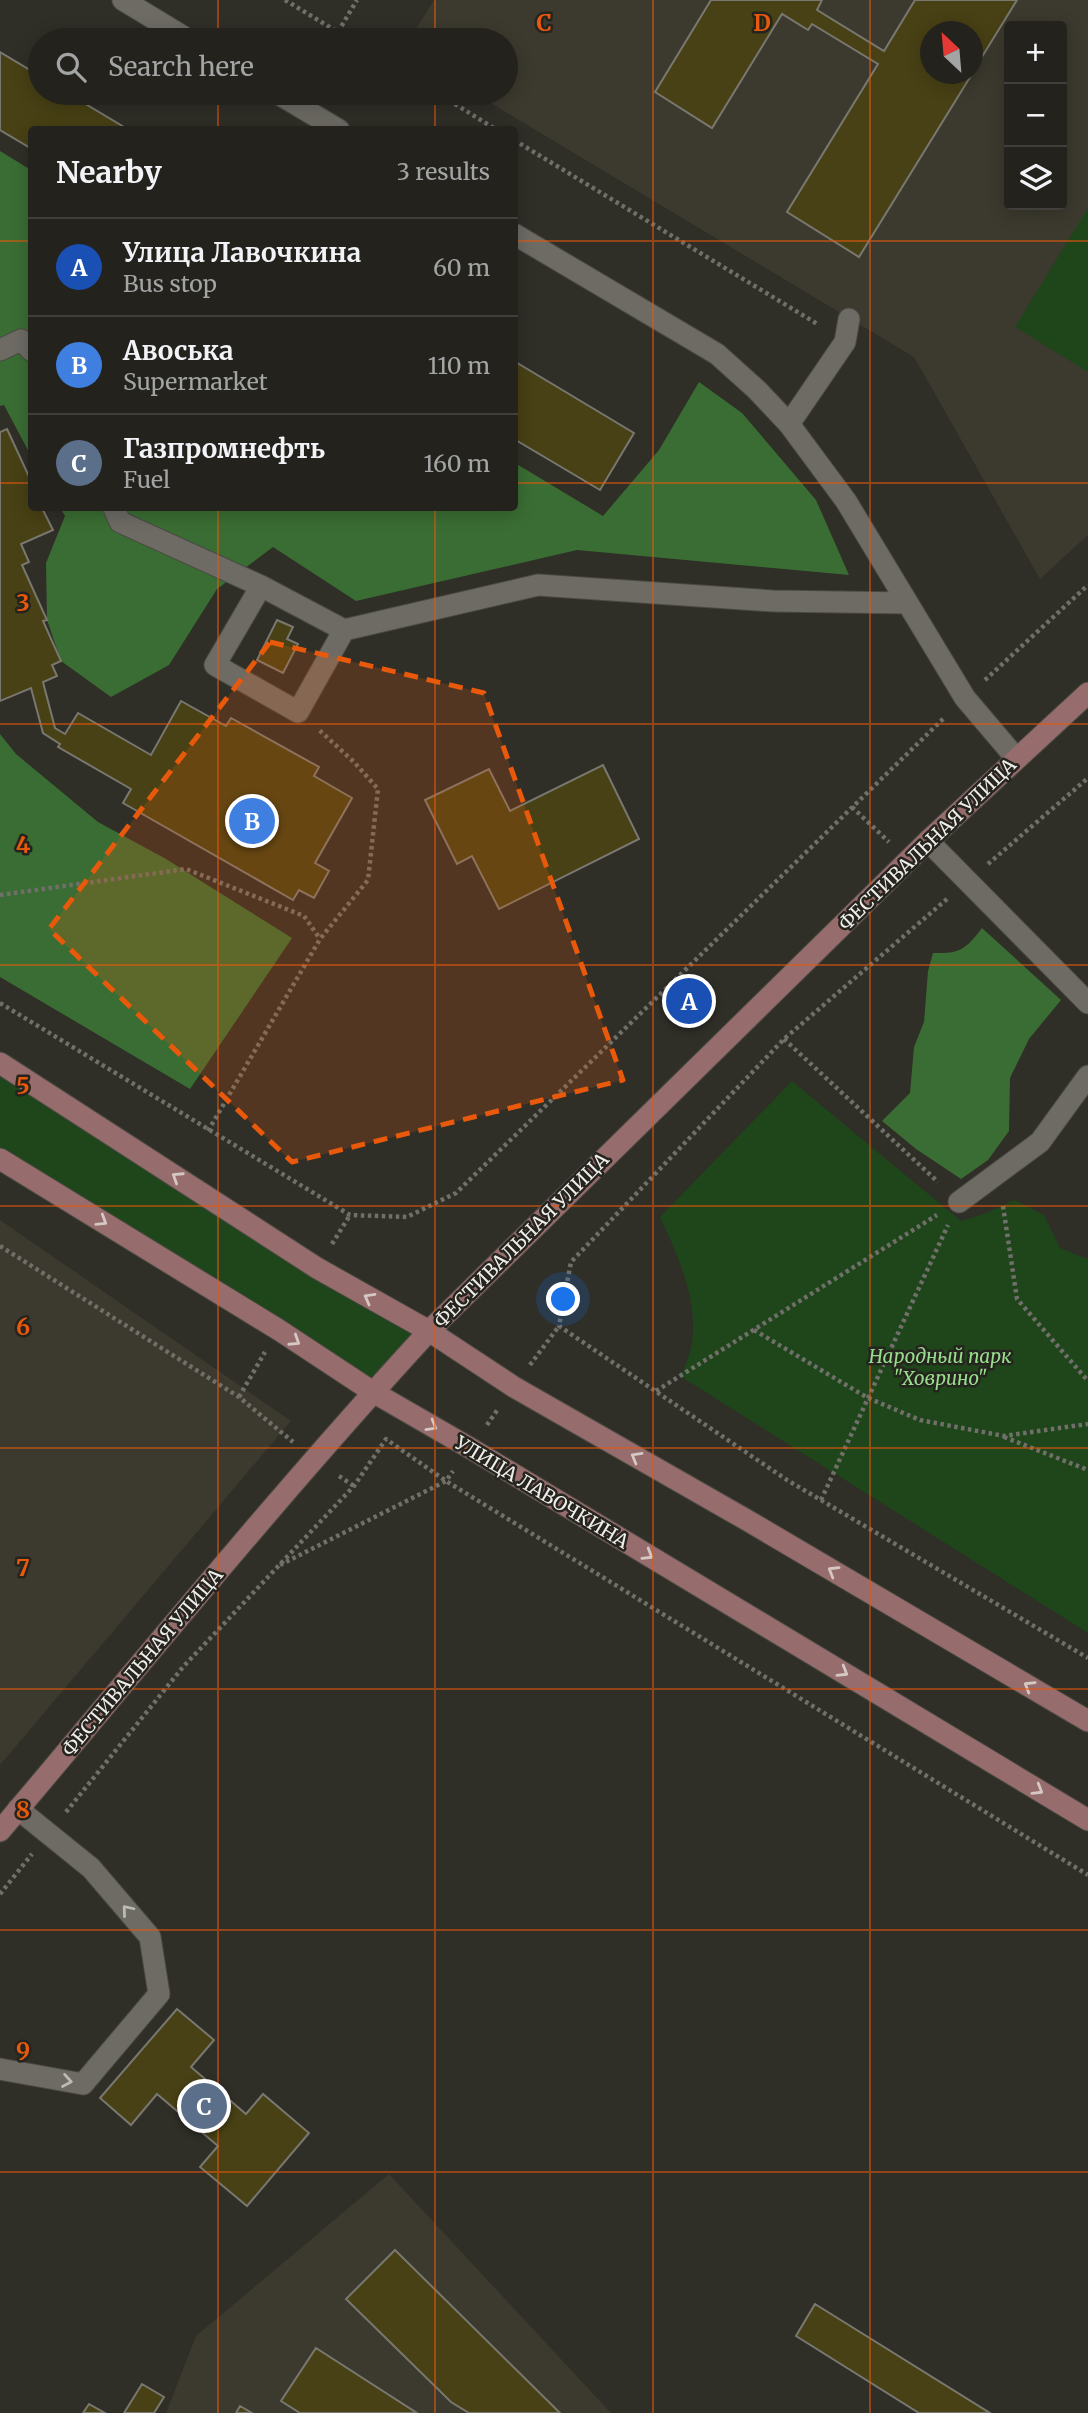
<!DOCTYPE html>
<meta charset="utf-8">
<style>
body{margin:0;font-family:Merriweather,serif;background:#2b2a26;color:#f1f3f6}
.controls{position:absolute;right:21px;top:21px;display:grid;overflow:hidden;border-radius:7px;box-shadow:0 4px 18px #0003}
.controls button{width:63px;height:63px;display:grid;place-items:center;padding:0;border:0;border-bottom:2px solid #403f3b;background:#23221d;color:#f1f3f6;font:35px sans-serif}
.compass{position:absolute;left:920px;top:21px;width:63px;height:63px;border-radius:50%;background:#23221d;box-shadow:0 4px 18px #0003;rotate:334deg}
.you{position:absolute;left:564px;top:1300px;width:24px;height:24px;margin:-18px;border:5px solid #fff;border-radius:50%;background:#1a73e8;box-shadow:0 0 0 10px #1a73e833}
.badge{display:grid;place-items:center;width:46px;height:46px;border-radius:50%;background:#b45309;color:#fff;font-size:23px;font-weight:700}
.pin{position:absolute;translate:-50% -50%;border:4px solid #fff;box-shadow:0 2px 7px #0006}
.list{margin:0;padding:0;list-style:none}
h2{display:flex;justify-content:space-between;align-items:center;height:91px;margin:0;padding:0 28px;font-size:30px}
h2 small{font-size:23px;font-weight:400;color:#a3a4a4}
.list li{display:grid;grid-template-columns:46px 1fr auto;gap:21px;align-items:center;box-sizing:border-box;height:98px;padding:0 28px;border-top:2px solid #403f3b}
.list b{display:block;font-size:26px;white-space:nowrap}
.list p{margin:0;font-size:23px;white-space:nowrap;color:#a3a4a4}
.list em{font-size:23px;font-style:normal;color:#a3a4a4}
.icon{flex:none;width:38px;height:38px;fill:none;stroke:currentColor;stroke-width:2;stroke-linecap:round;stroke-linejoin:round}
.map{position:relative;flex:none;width:1088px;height:2413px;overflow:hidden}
.search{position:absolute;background:#23221d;box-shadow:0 4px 18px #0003;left:28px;top:28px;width:490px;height:77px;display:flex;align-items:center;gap:18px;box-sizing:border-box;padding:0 24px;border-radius:38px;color:#a3a4a4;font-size:26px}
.panel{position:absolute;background:#23221d;box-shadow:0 4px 18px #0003;left:28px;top:126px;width:490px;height:385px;border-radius:7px}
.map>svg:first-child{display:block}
.built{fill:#3c3a2e;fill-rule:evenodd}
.green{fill:#1f451a}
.forest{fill:#3a6d33}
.building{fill:#484115;stroke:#797870;stroke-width:2}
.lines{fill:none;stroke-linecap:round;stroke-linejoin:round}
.lane-casing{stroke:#4b4a44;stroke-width:23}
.secondary-casing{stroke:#4b4a44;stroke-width:23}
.path{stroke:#706f69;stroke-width:4.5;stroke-dasharray:3.5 3.5;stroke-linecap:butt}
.lane{stroke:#6d6b64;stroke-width:21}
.secondary{stroke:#966c6c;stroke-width:21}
.oneway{stroke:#d4c7c4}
.oneway2{stroke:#bbbab4}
.marked{fill:#e8590c;fill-opacity:0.2;stroke:#e8590c;stroke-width:5;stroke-dasharray:14 9;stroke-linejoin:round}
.grid{fill:none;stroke:#e8590c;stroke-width:2;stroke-opacity:0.55}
.labels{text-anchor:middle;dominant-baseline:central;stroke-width:5;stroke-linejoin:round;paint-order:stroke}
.street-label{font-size:19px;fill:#efeeea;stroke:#25241e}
.park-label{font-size:19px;font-style:italic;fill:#96de8b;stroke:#25241e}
.grid-label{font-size:23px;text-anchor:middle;font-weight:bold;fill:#e8590c;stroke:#25241e;stroke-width:5;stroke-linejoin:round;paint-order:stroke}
</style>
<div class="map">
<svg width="1088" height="2413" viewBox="0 0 1088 2413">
<rect width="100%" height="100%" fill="#2f2e27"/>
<path class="built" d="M434,0H1088V535L1040,579L914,357L474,93H506V40H409ZM1009,26H1062V205H1009ZM930,32H972V74H930Z
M0,1220L291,1421L0,1765Z
M389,2174L611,2413H166L196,2336Z"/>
<path class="green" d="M1088,208V372L1015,327Z
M0,1063L429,1331L373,1392L0,1159Z
M792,1081L961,1221L984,1214L1014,1200L1044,1215L1060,1248L1088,1259V1633L680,1376C710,1325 682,1265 660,1217Z"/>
<path class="forest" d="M0,151L31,170V456L4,405L0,406Z
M699,382L742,413L816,500L849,575L577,550L356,601L273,547L217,589L169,665L111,697L61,661L47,620L46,563L65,516L60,508H514L515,463L603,516L659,450Z
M0,734L16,754L98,822L166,859L292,938L190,1089L0,977Z
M982,928L1061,1000L1029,1039L1010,1078L1009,1131L988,1160L961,1179L916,1149L882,1121L910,1093L914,1047L924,1022L928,971L933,953C960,954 966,949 982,928Z"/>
<path class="building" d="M711,0H822L817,10L884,51L915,0H1017L972,73V32H930V74H972L859,257L787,212L878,64L812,24L808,30L782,14L712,128L655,92Z
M0,52L40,76V93H67L129,130H32V149L0,130Z
M514,361L634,433L600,490L514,439Z
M7,429L32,483V508H42L53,530L21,544L29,562L22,565L47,620L43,621L61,661L52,665L57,676L43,682L55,728L65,734L78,713L151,755L181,701L226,726L231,718L319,767L314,776L352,798L315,863L329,871L314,898L299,890L293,900L123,803L131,789L58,747L60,744L43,733L31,688L0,701V432Z
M277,620L293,627L287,639L298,644L283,673L257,660Z
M603,765L639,839L499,909L472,856L457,864L425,800L489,769L510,811Z
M177,2009L214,2040L191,2067L246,2114L263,2094L309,2133L247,2206L200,2167L218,2146L157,2094L131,2125L100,2098Z
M395,2250L560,2413H469L451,2402L346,2299Z
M815,2304L990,2413H919L796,2336Z
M316,2348L417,2413H300L281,2401Z
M142,2384L164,2397L154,2413H124Z
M89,2404L105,2413H83Z
M240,2406L252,2413H236Z"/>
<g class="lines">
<g class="lane-casing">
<path id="lane" d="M123,0L189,40
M277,93L339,130
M514,234L717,354L757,390L789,424L846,501L965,698L1016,758
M0,350L21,340L32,351
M789,424L845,342L849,319
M114,508L120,522L261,586
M261,586L344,630L298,712L215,665Z
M344,630L538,585L773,601L906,603
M928,841L1088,1003
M959,1202L1040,1142L1088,1076
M0,2069L83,2084L159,1994L150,1937L91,1868L18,1809"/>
</g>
<g class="secondary-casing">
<path id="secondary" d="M0,1063L317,1268L429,1331L514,1387L745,1519L1088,1721
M0,1159L279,1330L373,1392L470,1448L1088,1820
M0,1831C142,1663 280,1493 429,1331L928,841L1088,693"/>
</g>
<path class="path" d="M285,0L351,40
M338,32L357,0
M437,93L497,130
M514,140L819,325
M985,680L1088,585
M852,807L889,842
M988,864L1088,778
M0,895L186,869L304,916L320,939
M947,899L784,1039L571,1262L559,1326L787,1480L1088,1658
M0,1003L350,1215L407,1217L456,1193L945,717
M784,1039L938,1182
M208,1131L320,939L368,880L378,789L354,762L318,729
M1003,1206L1017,1299L1088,1381
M332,1244L350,1215
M0,1246L239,1397L293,1442
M754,1330L868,1398L920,1420L1004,1436L1088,1424
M530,1365L559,1326
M656,1391L937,1215
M239,1397L265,1352
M487,1425L498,1409
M1004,1437L1088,1470
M339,1476L354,1486
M821,1500L948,1225
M280,1565L446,1481L453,1471
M66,1812L183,1667L354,1486L386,1439L446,1481L1088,1875
M0,1894L32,1854"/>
<use href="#lane" class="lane"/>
<use href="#secondary" class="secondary"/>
</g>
<defs><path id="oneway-chevron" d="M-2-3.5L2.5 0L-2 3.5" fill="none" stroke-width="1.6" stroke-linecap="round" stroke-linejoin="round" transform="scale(1.75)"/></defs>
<g class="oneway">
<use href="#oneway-chevron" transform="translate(177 1177) rotate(-147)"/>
<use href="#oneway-chevron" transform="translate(102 1221) rotate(32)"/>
<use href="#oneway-chevron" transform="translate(369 1298) rotate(-151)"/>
<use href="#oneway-chevron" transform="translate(295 1341) rotate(33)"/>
<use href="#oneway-chevron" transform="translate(432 1426) rotate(30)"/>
<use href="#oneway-chevron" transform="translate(636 1457) rotate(-150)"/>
<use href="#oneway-chevron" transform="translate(648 1555) rotate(31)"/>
<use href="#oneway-chevron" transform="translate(833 1571) rotate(-149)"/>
<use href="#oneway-chevron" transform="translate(843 1672) rotate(31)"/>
<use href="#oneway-chevron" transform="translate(1029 1686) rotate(-149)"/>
<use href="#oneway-chevron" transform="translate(1038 1790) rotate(31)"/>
</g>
<g class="oneway2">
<use href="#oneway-chevron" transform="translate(127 1910) rotate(-130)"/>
<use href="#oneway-chevron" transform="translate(67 2081) rotate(10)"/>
</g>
<path class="marked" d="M270,642L484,693L623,1080L292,1162L49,929Z"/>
<path class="grid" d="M218,0V40M435,0V40M653,0V2413M870,0V2413M218,93V130M435,93V130M0,241H32M514,241H1088M0,483H32M514,483H1088M218,508V2413M435,508V2413M0,724H1088M0,965H1088M0,1206H1088M0,1448H1088M0,1689H1088M0,1930H1088M0,2172H1088"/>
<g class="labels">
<g class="street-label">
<text transform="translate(927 844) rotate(-44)">ФЕСТИВАЛЬНАЯ УЛИЦА</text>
<text transform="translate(521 1240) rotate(-45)">ФЕСТИВАЛЬНАЯ УЛИЦА</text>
<text transform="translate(542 1492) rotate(31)">УЛИЦА ЛАВОЧКИНА</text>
<text transform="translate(142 1662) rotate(-50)">ФЕСТИВАЛЬНАЯ УЛИЦА</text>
</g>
<g class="park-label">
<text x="940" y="1356">Народный парк<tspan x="940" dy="22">"Ховрино"</tspan></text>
</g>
</g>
<g class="grid-label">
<text x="544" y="31">C</text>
<text x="762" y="31">D</text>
<text x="23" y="611">3</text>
<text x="23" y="853">4</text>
<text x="23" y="1094">5</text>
<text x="23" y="1335">6</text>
<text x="23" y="1576">7</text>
<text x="23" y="1818">8</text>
<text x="23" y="2059">9</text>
</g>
</svg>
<div class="controls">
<button>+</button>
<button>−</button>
<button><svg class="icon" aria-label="layers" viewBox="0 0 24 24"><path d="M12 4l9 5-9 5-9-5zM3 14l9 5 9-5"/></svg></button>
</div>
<svg class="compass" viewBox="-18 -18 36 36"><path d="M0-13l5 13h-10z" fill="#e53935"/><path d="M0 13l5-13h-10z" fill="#a3a4a4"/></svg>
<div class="you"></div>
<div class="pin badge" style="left:689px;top:1001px;background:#1a4fb4">A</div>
<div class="pin badge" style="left:252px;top:821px;background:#3f7fe0">B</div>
<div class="pin badge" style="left:204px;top:2106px;background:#5c6f8a">C</div>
<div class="search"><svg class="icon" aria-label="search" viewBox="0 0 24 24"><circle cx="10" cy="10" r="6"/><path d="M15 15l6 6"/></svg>Search here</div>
<section class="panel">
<h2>Nearby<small>3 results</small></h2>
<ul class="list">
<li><span class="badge" style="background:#1a4fb4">A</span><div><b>Улица Лавочкина</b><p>Bus stop</p></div><em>60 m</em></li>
<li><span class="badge" style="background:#3f7fe0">B</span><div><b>Авоська</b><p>Supermarket</p></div><em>110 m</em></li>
<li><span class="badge" style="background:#5c6f8a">C</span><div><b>Газпромнефть</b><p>Fuel</p></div><em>160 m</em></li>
</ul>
</section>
</div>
